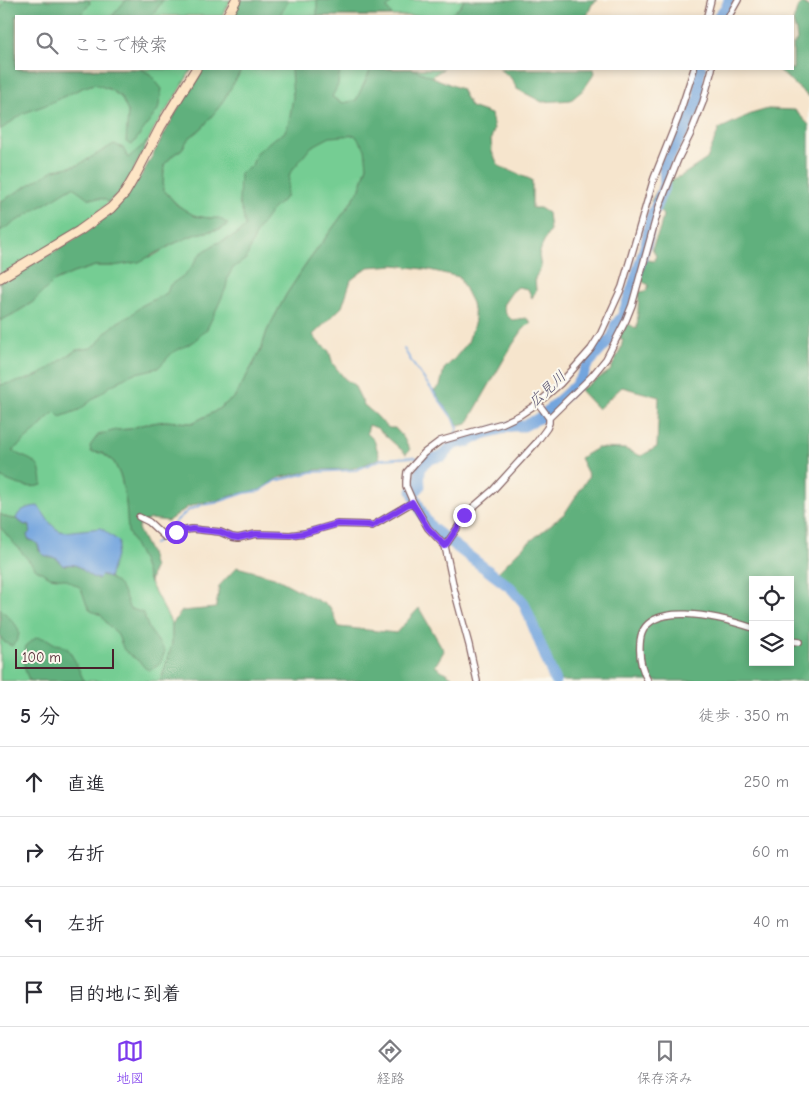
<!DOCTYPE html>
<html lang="ja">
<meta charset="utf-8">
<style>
body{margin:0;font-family:"Comic Neue","Klee One",sans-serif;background:#f2f2f3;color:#2b2b33}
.controls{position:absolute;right:15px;bottom:15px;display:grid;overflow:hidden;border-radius:0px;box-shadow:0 2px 8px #0003}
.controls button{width:45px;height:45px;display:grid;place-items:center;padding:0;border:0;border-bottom:1px solid #e1e1e2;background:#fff;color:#2b2b33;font:25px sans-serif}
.scale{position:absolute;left:15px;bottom:12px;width:99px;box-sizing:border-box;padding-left:5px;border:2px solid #4a1f2b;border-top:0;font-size:14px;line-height:18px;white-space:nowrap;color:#4a1f2b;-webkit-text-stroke:4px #fbf7ec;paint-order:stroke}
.stop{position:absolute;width:15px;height:15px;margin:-11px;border:4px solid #7c3aed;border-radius:50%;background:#fff}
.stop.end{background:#7c3aed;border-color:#fff;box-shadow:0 1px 5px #0008}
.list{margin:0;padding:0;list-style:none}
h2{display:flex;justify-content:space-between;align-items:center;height:65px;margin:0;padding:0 20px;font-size:21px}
h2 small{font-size:16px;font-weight:400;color:#7c7c81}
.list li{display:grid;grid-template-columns:32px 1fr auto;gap:15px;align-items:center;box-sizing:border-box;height:70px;padding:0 20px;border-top:1px solid #e1e1e2}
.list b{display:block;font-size:19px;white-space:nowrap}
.list em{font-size:16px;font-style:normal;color:#7c7c81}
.icon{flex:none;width:28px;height:28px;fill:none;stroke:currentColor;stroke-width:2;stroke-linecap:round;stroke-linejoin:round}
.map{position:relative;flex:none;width:809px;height:681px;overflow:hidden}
.search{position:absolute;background:#fff;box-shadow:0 2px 8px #0003;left:15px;right:15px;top:15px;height:55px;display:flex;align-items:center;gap:12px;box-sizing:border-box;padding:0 18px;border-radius:0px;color:#7c7c81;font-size:19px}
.sheet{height:345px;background:#fff}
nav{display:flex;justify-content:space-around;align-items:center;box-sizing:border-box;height:70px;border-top:1px solid #e1e1e2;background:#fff;font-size:14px;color:#7c7c81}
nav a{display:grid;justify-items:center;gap:2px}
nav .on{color:#7c3aed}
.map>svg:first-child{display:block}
.green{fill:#75cd93;stroke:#60765f}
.forest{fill:#60b07d;stroke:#556854;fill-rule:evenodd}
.water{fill:#73a5de;stroke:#5e6284}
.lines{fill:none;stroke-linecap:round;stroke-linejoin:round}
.stream{stroke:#73a5de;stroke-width:2}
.river{stroke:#73a5de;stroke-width:11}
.street-casing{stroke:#866464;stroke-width:8}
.secondary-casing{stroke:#866464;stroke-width:11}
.street{stroke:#fff;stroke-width:5.5}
.secondary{stroke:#fde5c5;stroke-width:9}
.route{stroke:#7c3aed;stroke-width:6}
.labels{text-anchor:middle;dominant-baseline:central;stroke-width:4;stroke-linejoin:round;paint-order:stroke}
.water-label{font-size:15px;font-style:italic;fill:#5a5573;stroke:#fbf7ec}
</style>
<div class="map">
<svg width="809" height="681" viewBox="0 0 809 681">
<rect width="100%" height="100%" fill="#fbf7ec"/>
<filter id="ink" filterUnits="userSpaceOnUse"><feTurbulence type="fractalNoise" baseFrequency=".02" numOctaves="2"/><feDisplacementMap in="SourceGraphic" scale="10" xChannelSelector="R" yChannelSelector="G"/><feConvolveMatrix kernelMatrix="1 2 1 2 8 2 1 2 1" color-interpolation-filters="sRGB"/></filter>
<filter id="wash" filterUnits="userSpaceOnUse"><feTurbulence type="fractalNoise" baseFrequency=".0096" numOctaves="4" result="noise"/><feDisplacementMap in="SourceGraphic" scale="20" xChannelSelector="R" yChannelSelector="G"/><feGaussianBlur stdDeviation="1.12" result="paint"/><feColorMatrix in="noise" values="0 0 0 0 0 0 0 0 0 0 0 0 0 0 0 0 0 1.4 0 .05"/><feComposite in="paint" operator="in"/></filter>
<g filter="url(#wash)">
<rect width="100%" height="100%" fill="#f6e5cd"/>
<path class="green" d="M0,0H231L222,16H16V69H192L172,102L154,129L132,173L120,192L73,235L0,275Z
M288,0H464L460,7L449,16H279L285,7Z
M242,69H443L432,76L367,166L360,189L343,214L307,263L286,295L267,331L261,350L235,397L214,412L192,423L165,421L141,425L130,429L116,430L102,453L114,462L121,477L126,503L142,560L150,583L172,624V644L161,681H0V321L17,312L33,302L53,282L73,273L95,266H113L153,256L173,244L196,234L221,229L227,225C216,215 211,220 197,216C183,213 172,199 163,189L164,165L173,155L182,149L188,139L203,127L234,83Z"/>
<path class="forest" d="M6,0H89L90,3L80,16H16V69H141L150,74L162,89L158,110L132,145L126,142L128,112L121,97L109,89L94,84L82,88L46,105L24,113L0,130V10Z
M126,0H163L152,16H112Z
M239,0H288L285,7L279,16H230Z
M317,0H394L387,8L392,16H317Z
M464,0H598L592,4L587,16H449L460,7Z
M802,3L809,8V97L777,69H793V45L797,40L796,32L793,22L797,9Z
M200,69H242L220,106L203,127L188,139L182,149L173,155L164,165L163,189L177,205L195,216L209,218H219L228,224L221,229L196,234L173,244L139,262L113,266H95L73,273L53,282L33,302L17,312L0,321V282C38,260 80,240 113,211C125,200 135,185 144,171Z
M292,69H340L338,85L332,97L343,103L356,100L371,69H413L461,89L471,107L491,114L494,129L491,139L492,152L499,166L532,180V208H540L548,213L550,230L543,243L539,255L541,268L535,278L536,290L532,298L528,289L518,287L512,292L503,305L506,314L512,320L526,318L531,322L522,331L511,347L467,424L459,426L434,391L440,386L444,369L455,358L468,342L475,321L472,303L459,277L430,270L395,265L368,267L351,280L342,307L313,335L319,343L329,351L333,364L345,379L354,385L364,405L377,416L383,423L389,428H395L403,437L410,449L406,454L377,428L369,425L367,433L374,440L380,458L359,467L349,469L316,470L282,477L276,479L260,490L241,493L215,501L200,503L188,507L168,521L150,519L141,523L138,529L150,553L154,568L152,573L150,583L142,560L128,532L126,503L121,477L114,462L102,453L91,452L90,446L98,435L116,430L130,429L141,425L165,421L192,423L214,412L235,397L261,350L267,331L286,295L307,263L343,214L360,189L367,166L365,149L355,135L330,137L311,147L290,173L286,197L271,211L257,231L246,259L233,268L228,277L226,288L218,306L207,329L193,342L172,353L158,368L132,374L109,387L79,410L60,417L55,412L46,419L39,428L12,451C32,462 41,458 42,485C29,490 12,483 0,477V385L25,380L41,374L76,350L91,348L97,344L105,333L118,322L130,316L141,306L167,293L170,285L183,276L191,268L200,254L215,244L236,235L245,227L243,214L239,203L240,173L252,166L256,153L273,139L284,133L289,122L293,97L291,70Z
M499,69H594L595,73L583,90L571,100L542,102L517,89L511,78Z
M768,109L795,110L809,125V681H557L527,603L518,592L496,574L523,547L565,513L589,476L580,458L597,448L625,449L641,456L657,447L659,397L622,387L598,409L580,390L610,371L621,348L623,339L619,338L627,323L637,329L639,292L646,291L649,285L641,281L646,260L654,261L656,256L652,248L660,229L663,215L651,201L661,184L681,176L707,159L719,129L751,114ZM753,580H790V662H753Z
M149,140L132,173L120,192L108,202L104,199L88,198L73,187L0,231V202L54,170L78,165L114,144L123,148L128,158Z
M0,514L8,518L16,519L25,525L29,524L30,525L29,529L30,532L27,535L29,540C37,542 38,543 39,551C46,554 58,557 61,564L65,566C79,560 86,576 98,579L102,575C119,580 125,592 129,608L143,613L149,629L165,651L160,664L150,670L145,668L139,661L130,655L124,650L117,633L108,625L101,615L91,611L86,603L81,588L65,579L50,577L36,569L0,527Z
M237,567L274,577L330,607L339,627L396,633L419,608L444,651L435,666L452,677L453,681H161L172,644V624L182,611L216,608L219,586Z
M0,608C10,620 29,630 12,646L4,642L0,636Z
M37,637L47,639L55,644L61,645L68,649L75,661L84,681H30C23,670 23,658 26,645Z"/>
<path class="water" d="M38,506C47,516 54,537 72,531L101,528L117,540L119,542V545L109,578L102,575L98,579C84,577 81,559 63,566C56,554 54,560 44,555C38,552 40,544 35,542C30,539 29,541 27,535L30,532V525L28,524L25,525L16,519C19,509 28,507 38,506Z"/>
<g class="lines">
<path class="stream" d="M404,349L413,364L454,420L458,428L455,434
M154,544L168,531L177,520L189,510L201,505L215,503L245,493L260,491L275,481L312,472L356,470L382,459L413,457L426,461"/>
<path class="river" d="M719,16L727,6L729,0
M555,681L524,603L511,588L433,529L424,517L412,491L414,490L418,489L420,486C418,466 422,459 443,456C446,450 450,449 454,444L470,441L483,434L512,426H524L541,417L576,385L583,375L587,365L613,336L615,326L622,317L633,286L647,240L650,220L665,185L664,166L689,122L699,99V77L701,69"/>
</g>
</g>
<g filter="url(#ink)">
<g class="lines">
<g class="street-casing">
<path id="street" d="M707,16L711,0
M729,16L738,0
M549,418L592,376L606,359L626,320L632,305L659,207L678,159L690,135L703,102L712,69
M139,517L149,522L165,537L175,532L192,529L220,532L232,537L238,538L256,534L290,535L305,533L337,524L368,525L372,526L413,502
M445,546L458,527L464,515L493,490L536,443L547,428L549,423V418L538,403
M790,641L799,642
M477,681L469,645L454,589L445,546L428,528L413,502L406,486V481L407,472L424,453L440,441L503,423L520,415L538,403L560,384L591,349L601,333L622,287L654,178L678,118L694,69
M648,681C641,669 639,658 640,644C641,595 726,619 753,628"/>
</g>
<g class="secondary-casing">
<path id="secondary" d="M227,16L236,0
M0,278L79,231L111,208L125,193L136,174L161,126L196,69"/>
</g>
<use href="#street" class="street"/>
<use href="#secondary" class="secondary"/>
</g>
</g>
<g class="lines" filter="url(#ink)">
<path class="route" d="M176,532L192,529L220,532L232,537L238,538L256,534L290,535L305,533L337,524L368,525L372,526L412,502L428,528L445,546L458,527L464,515"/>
</g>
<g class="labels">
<g class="water-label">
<text transform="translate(547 389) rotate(-43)">広見川</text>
</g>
</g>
</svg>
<div class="controls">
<button><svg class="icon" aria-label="locate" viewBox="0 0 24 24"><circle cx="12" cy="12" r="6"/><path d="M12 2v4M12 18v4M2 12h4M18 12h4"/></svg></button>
<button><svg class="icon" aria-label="layers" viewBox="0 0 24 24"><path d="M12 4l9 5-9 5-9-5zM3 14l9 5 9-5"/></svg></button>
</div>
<div class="scale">100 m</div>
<div class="stop" style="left:176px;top:532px"></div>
<div class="stop end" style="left:464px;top:515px"></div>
<div class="search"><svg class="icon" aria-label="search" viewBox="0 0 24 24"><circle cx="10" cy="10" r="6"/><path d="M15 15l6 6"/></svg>ここで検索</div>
</div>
<section class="sheet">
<h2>5 分<small>徒歩 · 350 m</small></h2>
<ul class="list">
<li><svg class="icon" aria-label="ahead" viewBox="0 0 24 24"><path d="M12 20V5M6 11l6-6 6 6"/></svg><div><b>直進</b></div><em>250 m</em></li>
<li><svg class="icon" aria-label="right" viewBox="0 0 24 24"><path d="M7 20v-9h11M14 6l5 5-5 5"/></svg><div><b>右折</b></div><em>60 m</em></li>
<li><svg class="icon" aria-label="left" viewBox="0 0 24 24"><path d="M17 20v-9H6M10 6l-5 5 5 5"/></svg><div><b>左折</b></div><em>40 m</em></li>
<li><svg class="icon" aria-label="arrive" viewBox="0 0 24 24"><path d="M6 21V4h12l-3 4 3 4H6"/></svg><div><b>目的地に到着</b></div></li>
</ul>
</section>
<nav>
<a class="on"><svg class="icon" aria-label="map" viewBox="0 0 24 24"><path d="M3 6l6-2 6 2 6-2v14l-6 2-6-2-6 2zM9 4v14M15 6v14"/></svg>地図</a>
<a><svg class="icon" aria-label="directions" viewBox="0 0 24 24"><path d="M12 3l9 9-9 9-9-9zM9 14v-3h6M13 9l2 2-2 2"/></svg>経路</a>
<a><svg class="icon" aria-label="saved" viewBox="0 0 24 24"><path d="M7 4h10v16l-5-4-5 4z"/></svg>保存済み</a>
</nav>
